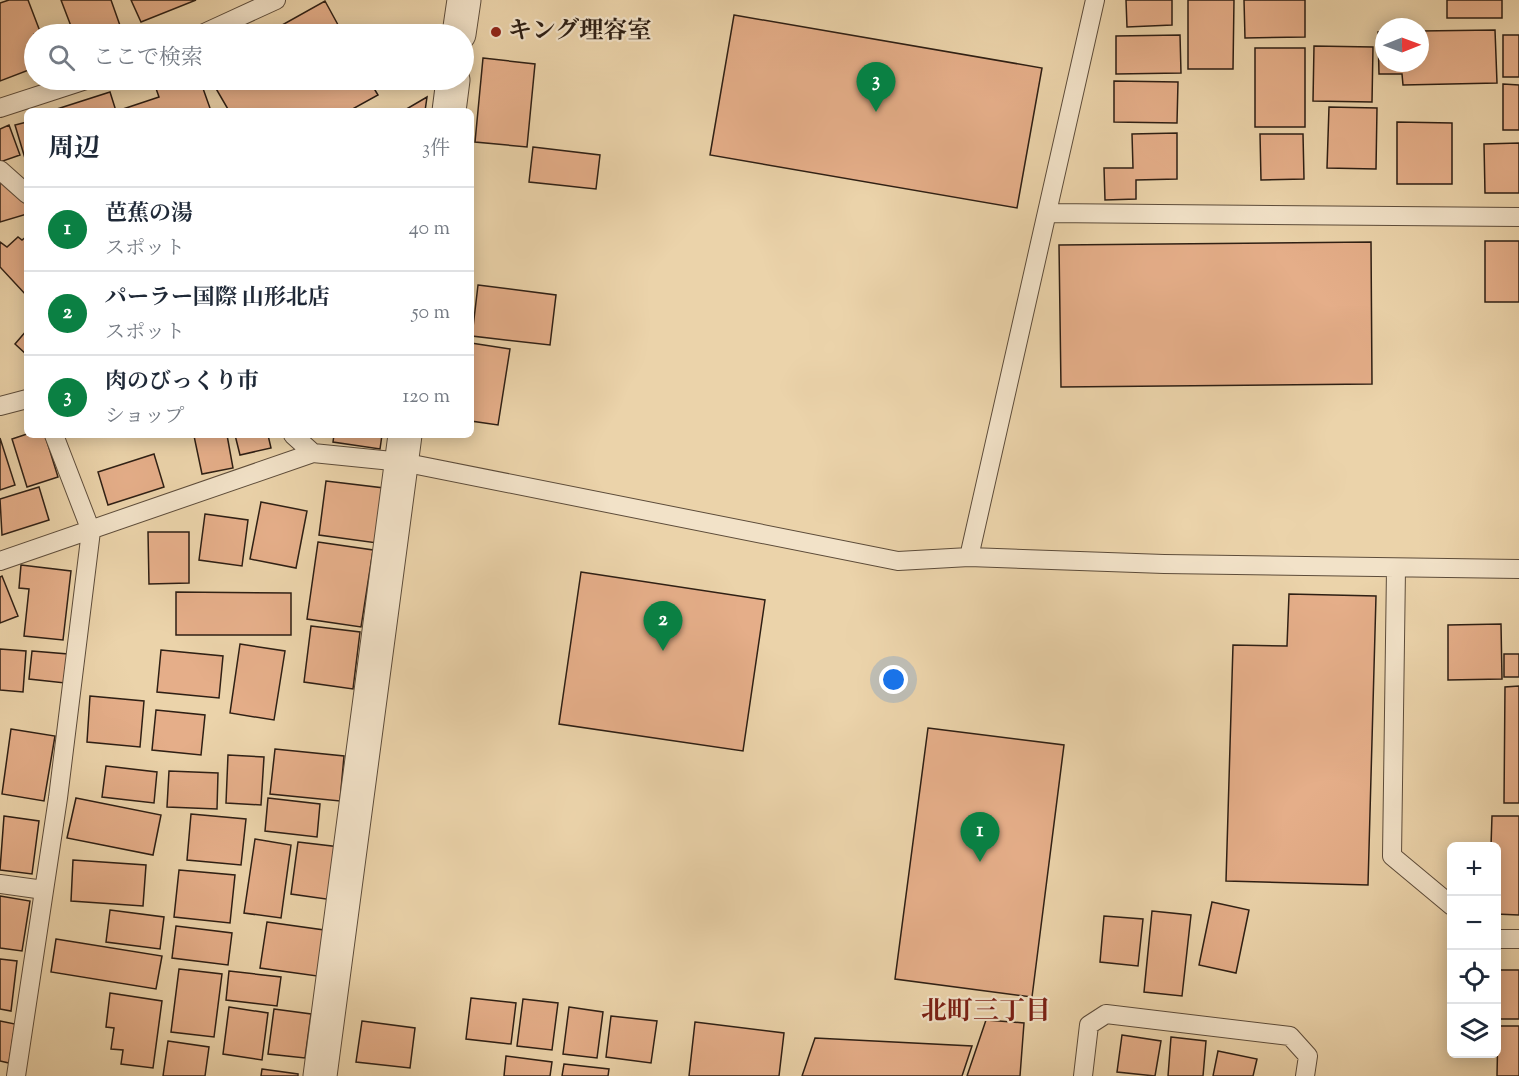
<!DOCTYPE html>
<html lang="ja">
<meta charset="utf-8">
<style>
body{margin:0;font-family:"Sorts Mill Goudy","Noto Serif JP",serif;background:#f6f6f7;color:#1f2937}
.controls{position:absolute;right:18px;bottom:18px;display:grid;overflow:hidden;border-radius:9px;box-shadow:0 3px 15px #0003}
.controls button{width:54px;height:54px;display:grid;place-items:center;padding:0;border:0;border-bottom:2px solid #e0e1e3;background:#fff;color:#1f2937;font:30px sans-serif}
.compass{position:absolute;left:1375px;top:18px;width:54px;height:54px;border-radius:50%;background:#fff;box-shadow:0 3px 15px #0003;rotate:89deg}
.you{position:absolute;left:894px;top:680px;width:21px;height:21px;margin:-15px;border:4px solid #fff;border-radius:50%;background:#1a73e8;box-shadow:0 0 0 9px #1a73e833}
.badge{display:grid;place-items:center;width:39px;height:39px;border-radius:50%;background:#0b8043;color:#fff;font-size:20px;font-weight:700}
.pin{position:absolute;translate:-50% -50px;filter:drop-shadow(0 2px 3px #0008)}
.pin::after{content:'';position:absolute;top:32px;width:21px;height:18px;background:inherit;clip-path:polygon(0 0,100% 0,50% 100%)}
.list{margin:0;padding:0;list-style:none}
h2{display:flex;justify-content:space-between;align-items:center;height:78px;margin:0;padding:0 24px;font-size:26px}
h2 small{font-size:20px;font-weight:400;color:#747a83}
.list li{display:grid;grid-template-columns:39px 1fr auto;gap:18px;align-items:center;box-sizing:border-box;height:84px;padding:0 24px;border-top:2px solid #e0e1e3}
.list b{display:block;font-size:22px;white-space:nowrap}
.list p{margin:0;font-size:20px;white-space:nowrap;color:#747a83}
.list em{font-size:20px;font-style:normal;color:#747a83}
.icon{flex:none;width:33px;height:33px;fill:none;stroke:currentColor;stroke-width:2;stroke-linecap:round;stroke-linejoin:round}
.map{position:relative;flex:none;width:1519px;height:1076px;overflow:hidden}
.search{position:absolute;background:#fff;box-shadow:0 3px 15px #0003;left:24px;top:24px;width:450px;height:66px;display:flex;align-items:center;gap:15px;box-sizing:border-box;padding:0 21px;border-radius:33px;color:#747a83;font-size:22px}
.panel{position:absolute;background:#fff;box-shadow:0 3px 15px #0003;left:24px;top:108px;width:450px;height:330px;border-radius:9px}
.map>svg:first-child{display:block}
.building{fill:#e5ae89;stroke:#2e1f14;stroke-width:1.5}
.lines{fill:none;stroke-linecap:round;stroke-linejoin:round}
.service-casing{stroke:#5d4c3a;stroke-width:20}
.tertiary-casing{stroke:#5d4c3a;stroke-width:35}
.service{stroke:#f2e2c8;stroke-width:18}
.tertiary{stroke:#f2e2c8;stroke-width:33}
.poi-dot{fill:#8f2418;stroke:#f2e2c8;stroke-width:2}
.labels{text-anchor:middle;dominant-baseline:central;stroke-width:4.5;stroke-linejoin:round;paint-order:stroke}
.poi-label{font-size:24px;font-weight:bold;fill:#2e1f14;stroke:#f2e2c8;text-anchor:start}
.neighbourhood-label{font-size:26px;font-weight:bold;fill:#7a1f14;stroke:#f2e2c8}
</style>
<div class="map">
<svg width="1519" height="1076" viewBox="0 0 1519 1076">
<rect width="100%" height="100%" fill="#ebd3aa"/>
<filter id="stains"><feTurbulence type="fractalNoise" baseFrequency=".00333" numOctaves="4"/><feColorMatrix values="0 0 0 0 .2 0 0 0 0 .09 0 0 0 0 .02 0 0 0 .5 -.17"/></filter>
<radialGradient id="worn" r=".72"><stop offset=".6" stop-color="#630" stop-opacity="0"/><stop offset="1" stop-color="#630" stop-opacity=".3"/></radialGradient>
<path class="building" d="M9,0H28L41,34H34V68L0,81V3Z
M61,0H111L123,34H74Z
M131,0H196L141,22Z
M1126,0H1172V25L1127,27Z
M1188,0H1234L1233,69H1188Z
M1244,0H1305V37L1245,38Z
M1447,0H1502V18H1447Z
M325,1L343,34H266Z
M734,15L1042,68L1017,208L710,155Z
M1495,30L1497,83L1403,85L1402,74H1379L1378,32H1384V63H1420V31Z
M1180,35L1181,73L1116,74V36Z
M1503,35H1519V77H1503Z
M1314,46L1373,47L1372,102L1313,101Z
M1255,48H1305V127H1255Z
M483,58L535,64L527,147L475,142Z
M153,80H200L211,111H124L123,109L159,97Z
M211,80H369L378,95L349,111H229Z
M1114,81L1178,82L1177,123L1114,122Z
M1503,84L1519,85V130H1503Z
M110,92L116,111H58L57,109Z
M427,97L425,111H403Z
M1329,107L1377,108L1376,169L1327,168Z
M27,122V165L15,125Z
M1397,122L1452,123V184H1397Z
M9,125L20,155L0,162V129Z
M1177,133V179L1136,180V199L1105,200L1104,168H1133L1132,134Z
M1260,134H1303L1304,179L1261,180Z
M1519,143V193H1485L1484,144Z
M533,147L600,155L596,189L529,182Z
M0,181L27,204V214L0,222Z
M27,236V294L26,295L0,267V242L7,247L18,237L22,240Z
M1485,241H1519V302H1485Z
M1371,242L1372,384L1061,387L1059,245Z
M478,285L556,295L550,345L472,336Z
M27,330V355L15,344Z
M471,343L510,349L498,425L471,421Z
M27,434L45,435L58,477L27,487L12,439Z
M201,435H227L233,468L202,474L194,436Z
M235,435H268L271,448L240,455Z
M334,435H382L380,449L333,442Z
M0,438L15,485L0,490Z
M154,454L164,487L108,505L98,472Z
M326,481L384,488L377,543L319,535Z
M39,487L49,520L2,535L0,499Z
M261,502L307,511L296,568L250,559Z
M205,514L248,520L242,566L199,560Z
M148,532H189V583L149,584Z
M318,542L373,550L361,627L307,619Z
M21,565L71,571L63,640L24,636L29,589L19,588Z
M581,572L765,600L743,751L559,724Z
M2,576L18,616L0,623V577Z
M176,592L291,593V635H176Z
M1289,594L1376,596L1368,885L1226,881L1233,645L1287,646Z
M1501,624L1502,679L1448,680V625Z
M311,626L360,632L353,689L304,682Z
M240,644L285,651L274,720L230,713Z
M0,649L26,651L23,692L0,690Z
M161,650L223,656L219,698L157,692Z
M32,651L68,654L65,683L29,679Z
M1504,654H1519V677H1504Z
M1519,686V803H1504L1505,687Z
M90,696L144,701L140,747L87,742Z
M156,710L205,715L201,755L152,750Z
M928,728L1064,745L1032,997L895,979Z
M11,729L55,736L44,801L2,794Z
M275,749L344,756L340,801L270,794Z
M228,755L264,757L261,805L226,803Z
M106,766L157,772L154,803L102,797Z
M169,771L218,773L217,809L167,807Z
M76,798L161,815L153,855L67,838Z
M268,798L320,804L317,837L265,831Z
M191,814L246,819L241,865L187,860Z
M4,816L39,821L32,874L0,870Z
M1492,816H1519V915L1496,914V846H1491Z
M255,839L291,845L281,918L244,913Z
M298,842L340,847L333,900L291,894Z
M73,860L146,865L143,906L71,901Z
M179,870L235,875L230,923L174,917Z
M0,896L30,901L22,951L0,948Z
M1212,902L1249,910L1236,973L1199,965Z
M110,910L164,917L160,949L106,942Z
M1152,911L1191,915L1182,996L1144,992Z
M1104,916L1143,919L1138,966L1100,962Z
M267,922L324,930L317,976L260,968Z
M176,926L232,933L228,965L172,958Z
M56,939L162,956L156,989L51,972Z
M0,959L17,961L11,1011L0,1009Z
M179,969L222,974L214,1037L171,1032Z
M1496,970H1519V1019H1496Z
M229,971L281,977L277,1006L226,1000Z
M110,993L162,1001L153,1068L121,1064L123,1050L111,1049L114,1028L106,1027Z
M471,998L516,1003L511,1044L466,1039Z
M523,999L558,1003L552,1050L517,1046Z
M229,1007L268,1013L262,1060L223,1054Z
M569,1007L603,1012L597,1058L563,1054Z
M274,1009L311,1014L305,1058L268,1054Z
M611,1016L657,1021L651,1063L606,1057Z
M986,1020L1024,1023L1020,1076H967Z
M0,1021L15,1024L9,1063L0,1061Z
M362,1021L415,1028L410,1068L356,1062Z
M695,1022L784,1033L779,1076H689Z
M1498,1026H1519V1076H1497Z
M1122,1035L1161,1041L1155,1076L1117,1072Z
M1171,1037L1206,1041L1203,1076H1168Z
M815,1038L972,1046L962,1076H802Z
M168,1041L209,1047L205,1076H163Z
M1218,1051L1257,1059L1253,1076H1213Z
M506,1056L552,1062L550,1076H504Z
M564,1064L609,1069L608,1076H562Z
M262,1069L298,1074V1076H261Z"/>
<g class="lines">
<g class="service-casing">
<path id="service" d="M202,34L276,0
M0,108L86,80
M0,170L27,194
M1048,213L1519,217
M0,406L27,399
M293,435L313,453
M969,557L1095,0
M0,561L313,453L402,462L898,561L969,557L1164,564L1519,569
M1396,569L1392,856L1452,906
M0,884L44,890
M1496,939H1519
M16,1076L58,798L91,531L54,435
M1083,1076L1089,1025L1106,1014L1290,1036L1308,1056L1305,1076"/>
</g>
<g class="tertiary-casing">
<path id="tertiary" d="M459,34L464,0
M449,111L453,80
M320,1076L405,435"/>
</g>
<use href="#service" class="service"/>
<use href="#tertiary" class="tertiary"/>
</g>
<circle class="poi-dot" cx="496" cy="32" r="6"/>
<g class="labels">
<g class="poi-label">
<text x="508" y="32">キング理容室</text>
</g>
<g class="neighbourhood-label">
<text x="986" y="1012">北町三丁目</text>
</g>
</g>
<rect width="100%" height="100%" filter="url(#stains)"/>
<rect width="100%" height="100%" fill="url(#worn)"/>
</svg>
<div class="controls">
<button>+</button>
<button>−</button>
<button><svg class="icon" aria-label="locate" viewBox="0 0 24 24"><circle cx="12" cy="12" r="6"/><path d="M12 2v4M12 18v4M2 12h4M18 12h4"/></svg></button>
<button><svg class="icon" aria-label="layers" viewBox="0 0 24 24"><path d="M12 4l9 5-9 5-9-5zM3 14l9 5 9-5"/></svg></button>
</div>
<svg class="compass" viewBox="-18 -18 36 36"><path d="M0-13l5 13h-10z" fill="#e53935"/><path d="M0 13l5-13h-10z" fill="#747a83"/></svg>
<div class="you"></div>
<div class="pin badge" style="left:980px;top:862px">1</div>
<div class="pin badge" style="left:663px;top:651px">2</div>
<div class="pin badge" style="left:876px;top:112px">3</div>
<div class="search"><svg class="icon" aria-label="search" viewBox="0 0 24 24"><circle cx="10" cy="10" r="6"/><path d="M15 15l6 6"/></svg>ここで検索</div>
<section class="panel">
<h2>周辺<small>3件</small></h2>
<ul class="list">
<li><span class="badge">1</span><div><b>芭蕉の湯</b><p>スポット</p></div><em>40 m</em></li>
<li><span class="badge">2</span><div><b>パーラー国際 山形北店</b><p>スポット</p></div><em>50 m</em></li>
<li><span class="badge">3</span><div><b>肉のびっくり市</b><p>ショップ</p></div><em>120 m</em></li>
</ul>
</section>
</div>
